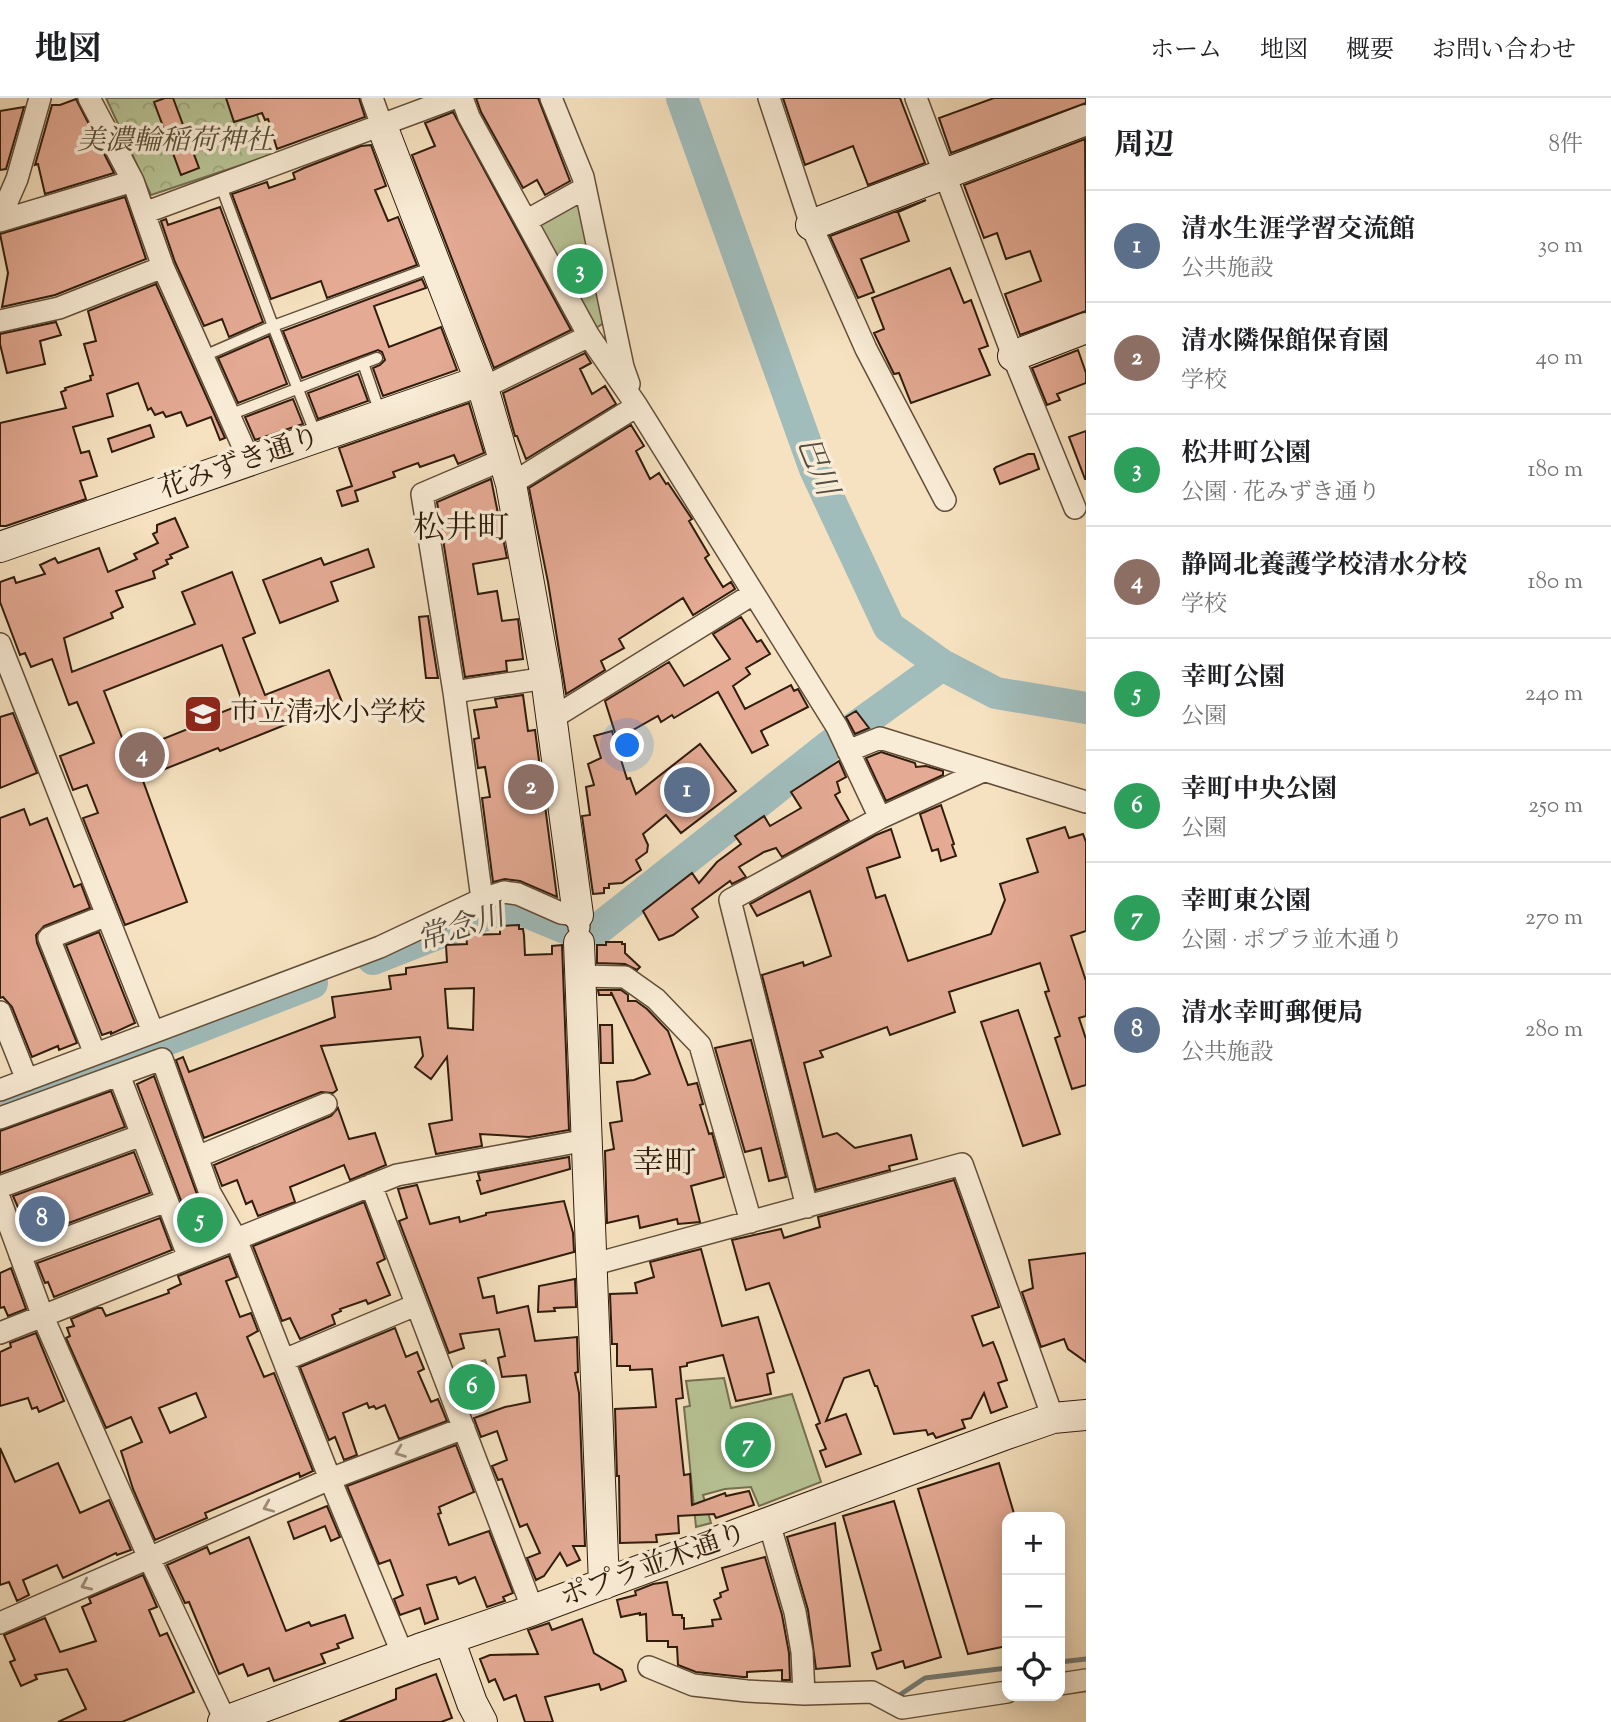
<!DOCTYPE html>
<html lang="ja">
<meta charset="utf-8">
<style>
body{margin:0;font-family:"Sorts Mill Goudy","Noto Serif JP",serif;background:#f6f6f6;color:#202124}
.controls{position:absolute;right:21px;bottom:21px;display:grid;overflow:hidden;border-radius:14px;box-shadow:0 4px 18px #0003}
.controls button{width:63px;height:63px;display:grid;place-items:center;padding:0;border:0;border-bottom:2px solid #e0e0e0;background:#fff;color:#202124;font:35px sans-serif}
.you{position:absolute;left:628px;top:648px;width:24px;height:24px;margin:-18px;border:5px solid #fff;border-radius:50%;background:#1a73e8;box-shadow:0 0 0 10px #1a73e833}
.badge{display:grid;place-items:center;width:46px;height:46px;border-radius:50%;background:#8f2418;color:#fff;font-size:23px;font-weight:700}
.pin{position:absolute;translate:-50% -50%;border:4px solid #fff;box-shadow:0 2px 7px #0006}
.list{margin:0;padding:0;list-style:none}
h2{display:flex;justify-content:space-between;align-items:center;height:91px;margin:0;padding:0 28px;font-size:30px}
h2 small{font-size:23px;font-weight:400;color:#757577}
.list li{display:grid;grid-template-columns:46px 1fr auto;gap:21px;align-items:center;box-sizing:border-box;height:112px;padding:0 28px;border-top:2px solid #e0e0e0}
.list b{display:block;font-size:26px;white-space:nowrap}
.list p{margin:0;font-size:23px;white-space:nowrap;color:#757577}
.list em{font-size:23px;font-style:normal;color:#757577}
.icon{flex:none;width:38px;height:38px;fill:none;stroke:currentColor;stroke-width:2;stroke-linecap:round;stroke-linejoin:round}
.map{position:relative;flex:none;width:1086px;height:1624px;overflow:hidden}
header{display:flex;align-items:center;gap:42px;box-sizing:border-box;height:98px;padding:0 35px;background:#fff;border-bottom:2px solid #e0e0e0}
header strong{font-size:33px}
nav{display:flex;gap:38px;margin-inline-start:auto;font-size:24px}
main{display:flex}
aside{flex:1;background:#fff}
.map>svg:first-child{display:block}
.forest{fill:url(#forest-crowns);stroke:#747051;stroke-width:2}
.park{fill:#b8c496;stroke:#747051;stroke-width:2}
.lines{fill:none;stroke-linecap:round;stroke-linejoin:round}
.stream{stroke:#737c75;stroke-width:5}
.river{stroke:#a0bcbb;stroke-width:32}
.building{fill:#e4aa94;stroke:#301c0c;stroke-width:2;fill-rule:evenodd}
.lane-casing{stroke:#624e39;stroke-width:13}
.street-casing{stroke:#624e39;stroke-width:24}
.secondary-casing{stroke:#301c0c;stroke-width:32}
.lane{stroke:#f9ecd6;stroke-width:10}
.street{stroke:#f9ecd6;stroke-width:21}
.secondary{stroke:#f9ecd6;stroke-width:30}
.oneway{stroke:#9f8e7b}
.labels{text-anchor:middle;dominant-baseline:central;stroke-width:7;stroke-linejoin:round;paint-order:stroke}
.park-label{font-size:28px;font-style:italic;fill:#594e35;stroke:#f9ecd6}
.street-label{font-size:28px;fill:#301c0c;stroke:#f9ecd6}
.poi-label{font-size:28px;fill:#301c0c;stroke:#f9ecd6;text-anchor:start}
.water-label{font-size:30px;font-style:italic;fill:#524c41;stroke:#f9ecd6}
.quarter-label{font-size:32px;fill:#301c0c;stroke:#f9ecd6}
</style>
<header>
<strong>地図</strong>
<nav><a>ホーム</a><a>地図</a><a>概要</a><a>お問い合わせ</a></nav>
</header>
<main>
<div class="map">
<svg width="1086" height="1624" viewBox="0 0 1086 1624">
<defs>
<pattern id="forest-crowns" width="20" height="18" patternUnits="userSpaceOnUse" patternTransform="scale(1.75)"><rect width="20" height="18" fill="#b8c496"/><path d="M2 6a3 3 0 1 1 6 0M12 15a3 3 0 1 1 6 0" fill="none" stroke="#9ea880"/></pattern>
</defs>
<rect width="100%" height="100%" fill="#f6e2c0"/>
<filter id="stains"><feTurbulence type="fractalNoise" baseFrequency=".00286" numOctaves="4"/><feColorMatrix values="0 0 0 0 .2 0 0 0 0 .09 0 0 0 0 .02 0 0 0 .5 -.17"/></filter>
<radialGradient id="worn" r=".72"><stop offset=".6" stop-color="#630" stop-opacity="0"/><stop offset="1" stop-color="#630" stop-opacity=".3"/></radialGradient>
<path class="forest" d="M106,0H251L271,57L151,97Z"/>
<path class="park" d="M583,99L610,221L591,233L534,124Z
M207,1106L223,1129L221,1138L198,1148L189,1144L178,1116Z
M485,1262L494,1287L482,1292L488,1309L465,1317L450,1275Z
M724,1280L731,1310L792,1296L821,1384L759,1408L751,1389L725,1391L703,1397L711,1425L696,1429L684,1309L690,1308L686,1283Z"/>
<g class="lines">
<path class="stream" d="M1060,1564L1086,1561
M895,1600L925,1580L1007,1570"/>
<path class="river" d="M682,0L815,371L889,529L942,567L996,595L1086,610
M373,861L490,815L510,810L529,815L575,834L598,831L828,649L942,567
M0,1007L312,885"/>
</g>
<path class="building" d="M165,0H173L199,70L181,77L154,4Z
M226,0H359L365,19L277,51L268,21L265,22L262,15L234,24Z
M476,0H538L570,83L545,97L537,82L523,90L481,14Z
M783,0H900L925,65L868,87L853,48L805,67Z
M994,0H1086V5L951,55L939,20Z
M76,1L114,75L45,96L38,66L35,67L52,7H60Z
M24,9L6,71L0,72V13Z
M453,14L571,232L494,270L412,57L435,48L425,25Z
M1085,41L1086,213L1020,237L1005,196L1041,183L1030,153L1006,161L997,135L984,140L964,87Z
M371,47L386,88L375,92L388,123L398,119L417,167L327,200L321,183L271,201L232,96L267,84L269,90L295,81L293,75L304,70L361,48Z
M125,99L146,161L55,197L2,209L8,175L0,136Z
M926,102L898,114L909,143L861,161L874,194L858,200L830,138Z
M220,109L263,224L229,239L222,221L204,228L175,164L161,123L166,121L168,127Z
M950,170L964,205L971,202L988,248L979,251L990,277L911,305L899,275L894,276L874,235L884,231L872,200Z
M422,181L426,190L374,208L389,249L441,229L457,272L383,298L373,270L380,267L385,262L382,254L378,252L302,280L283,233Z
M156,186L225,340L220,342L211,319L187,328L181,314L166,319L163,314L155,317L151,310L148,312L138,285L107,296L113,318L73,329L81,355L89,353L97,378L80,383L86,401L6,428H0V325L66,310L61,294L66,292L65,290L91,282L90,278L93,277L84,246L96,243L88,213Z
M56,224L61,237L40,243L45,266L7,275L0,246V236Z
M269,238L287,286L238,305L218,260Z
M1078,252L1086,275V285L1057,296L1060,302L1047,307L1032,270Z
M585,255L591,265L580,271L592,296L605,288L616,306L526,361L517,338H515L503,295Z
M358,276L368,303L318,321L308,295Z
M293,301L303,326L255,342L245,319Z
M469,305L484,355L458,366L454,357L420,369L418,365L393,374L395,379L355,393L358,403L342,408L337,393L352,388L339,350Z
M150,327L154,339L112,354L108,341Z
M631,327L644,348L636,353L650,381L659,375L666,386L668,385L692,421L689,423L709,457L705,460L723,489L731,484L735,491L693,517L683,500L619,541L624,550L601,563L605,572L566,596L548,484L529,390Z
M1086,333V381H1085L1069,339Z
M1028,356H1034L1039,371L1000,386L994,371L996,369Z
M491,381L507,460L473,466L478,496L497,493L502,523L518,521L523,561L506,563L507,573L465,579L437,404Z
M175,420L188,449L170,457L172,460L166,462L168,466L153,473L155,480L116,493L123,509L111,515L113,520L64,540L72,574L195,526L182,494L232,474L255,535L243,540L265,597L329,572L342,604L220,653L218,650L142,680L187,804L125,827L83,720L98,715L87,687L73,692L60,658L94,645L77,604L69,607L52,561L31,569L25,555L20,557L0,504V484L14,479L16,485L45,476L40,467L55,460L58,465L99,450L108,474L137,461L134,456L158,445L153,436L157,434V427ZM222,547L243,606L207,620L208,623L128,655L104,593Z
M368,451L374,469L331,484L338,503L280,525L263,482L321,460L324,467Z
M428,518L438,580H426L419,519Z
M741,519L757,544L761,542L770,556L746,570L750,576L733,588L745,611L791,587L794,593L798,591L808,609L761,633L768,647L752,655L718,594L674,620L672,617L661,624L658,618L617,641L605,603L669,564L684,588L730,561L713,536Z
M523,597L528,633L535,632L537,647L557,799L520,783L505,781L493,784L482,700L490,699L485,669L478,670L474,641L479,640L474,612L497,609L495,601Z
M856,613L869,630L855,636L846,619Z
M13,615L37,675L0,690V619Z
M612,633L627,681L630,680L636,696L700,646L736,693L681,735L666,717L643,736L648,747L647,754L636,762L641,772L622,785L609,786V790H604V795L593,796L582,718L590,717L586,689L594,687L588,666L601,660L594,638Z
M881,654L915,665L916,669L926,668L943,673V677L886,703L866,660Z
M839,663L846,679L837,684L840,694L835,697L849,722L782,759L776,750L764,754L739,769L746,779L732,786L730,783L692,811L698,819L673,837L659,842L643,813L692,775L699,785L717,764L741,746L735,738L764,718L770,728L801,710L791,694Z
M941,707L954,746L952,747L956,758L941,763L938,751L932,753L920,716Z
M24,711L30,727L47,720L74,789L81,786L90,810L44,828L36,837L37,845L77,945L59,952L58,948L32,959L12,909L3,899L0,900V720Z
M1065,729L1069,740L1083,736L1086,744V833L1071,838L1086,883V918L1079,920L1086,941V987L1072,991L1055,940L1060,938L1045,894L1049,893L1040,865L949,894L955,914L890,937L887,929L820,953L823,959L804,965L823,1039L837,1035L855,1050L911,1037L917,1061L889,1068L890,1072L816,1092L762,877L803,864L804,868L831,858L810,793L757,818L750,806L876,737L891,731L900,759L867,770L876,800L885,797L908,863L991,836L1005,802L1000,786L1038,774L1027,741Z
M519,827V831H523L524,837L525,857L552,856V848L562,847L569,1032L529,1039L480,1036L482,1048L436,1056L429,1026L452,1022L447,959L431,981L415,969L423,958L420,939L321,948L337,992L333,995L321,994L204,1040L176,962L183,959L189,974L335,919L332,899L391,891L389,878L406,876V870L447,864L446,847L467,846L466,837L500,836V828ZM474,890L473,932L448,930L445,891Z
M99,834L135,925L111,936V934L102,937L66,847Z
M606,844H622V846H625V855L640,869L637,872L625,866L597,865V847H606Z
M598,892H621L628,897V903H636L647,911L668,933L688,987L697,985L703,1006L700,1007L709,1036L712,1035L724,1079L691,1088L700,1124L678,1126L677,1121L640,1130L638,1118L607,1125L605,1053L614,1051L610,1025L622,1023L617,984L634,982L650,976L611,894V897H599Z
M1018,912L1060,1036L1023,1048L981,924Z
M600,927H612L613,965H601Z
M751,942L786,1079L769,1083L761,1050L745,1054L715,950Z
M154,978L199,1102L183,1108L137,986Z
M111,993L125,1029L0,1075V1033Z
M338,1010L349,1041L375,1035L386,1067L350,1082L344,1067L290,1089L295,1104L258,1118L252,1103L246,1106L237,1082L222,1088L214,1067L331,1018Z
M134,1054L150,1095L31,1139L13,1098Z
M569,1059L570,1071L481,1096L477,1083L480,1082L478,1075Z
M954,1082L999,1209L972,1218L983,1248L993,1244L999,1259L1007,1282L998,1285L1007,1309L991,1315L984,1295L971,1320L962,1322L965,1330L936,1340L933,1335L928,1337L926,1332L894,1336L877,1288H875L869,1272L844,1280L826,1323L846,1316L861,1356L826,1369L820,1353L826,1351L816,1327L820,1325L769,1185L746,1192L732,1142L781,1131L784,1140L820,1129L818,1119Z
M417,1087L430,1126L459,1119L460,1124L486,1117V1115L564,1103L573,1135L574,1154L478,1180L483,1200L494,1198L497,1215L528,1208L535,1243L577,1239L578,1274L575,1275L579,1295L585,1448H573L580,1462L567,1468L560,1455L544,1478L536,1482L527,1460L540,1455L527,1426L520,1429L502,1381L498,1382L492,1368L507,1362L497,1333L481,1339L474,1320L505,1309L530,1304L526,1277L502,1279L498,1260L505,1258L499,1231L460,1236L464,1250L449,1255L399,1123L407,1120L398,1091Z
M364,1104L385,1161L377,1165L390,1197L368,1206L366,1202L340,1211L341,1213L332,1217L335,1226L300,1241L290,1220L282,1223L253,1148Z
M160,1120L172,1152L54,1199L48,1184L45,1185L37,1165Z
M701,1151L722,1228L758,1219L774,1274L767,1276L771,1296L736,1303L723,1257L687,1265V1268L680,1269L683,1300L676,1301L684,1377L690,1376L692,1407L725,1395L726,1398L749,1393L754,1407L716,1420L714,1416L678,1418L679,1435L656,1437L657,1444L620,1445L619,1378H617L615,1311L656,1309L652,1271L630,1272V1268H617V1246H612L610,1196L637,1195L635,1185L654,1179L650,1164Z
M1086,1155V1264L1068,1251L1064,1241L1041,1249L1022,1194L1033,1190L1029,1162Z
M229,1158L237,1179L226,1183L240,1219L251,1215L258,1233L247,1239L264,1279L274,1275L313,1373L300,1379L299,1375L205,1415L207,1420L155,1442L133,1391L121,1353L142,1344L131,1319L106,1330L66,1240L70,1238L67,1230L74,1228L71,1221L97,1210H102L106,1218L169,1195L168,1192L181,1186L178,1178ZM196,1295L206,1319L170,1335L159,1310Z
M11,1170L26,1211L8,1218L4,1209L0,1210V1175Z
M575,1181L576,1209L554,1210L555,1213L538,1214L539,1188Z
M395,1230L406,1259L417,1254L424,1271L418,1274L431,1304L438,1301L447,1323L399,1341L385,1307L376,1311L374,1308L369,1310L367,1305L343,1315L357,1357L344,1362L335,1339L329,1342L300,1269Z
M36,1235L64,1303L39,1314L37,1309L32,1311L28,1300L0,1308V1254L11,1249L10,1245Z
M456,1347L474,1394L439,1409L441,1415L438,1416L449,1447L489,1433L513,1495L503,1499L505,1503L487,1509L475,1479L459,1486L456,1479L427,1487L438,1521L425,1526L420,1510L400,1517L394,1501L403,1497L390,1462L379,1466L347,1388Z
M0,1350L15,1384L58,1365L80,1415L109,1402L131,1452L117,1457L116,1455L63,1480L57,1467L23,1482L29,1497L17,1503L9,1484L0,1487Z
M999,1365L1015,1419H1007V1548L968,1556L918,1391Z
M894,1403L941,1559L905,1570L903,1563L877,1571L872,1555L881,1552L843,1418Z
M327,1408L340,1439L331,1443L325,1428L294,1441L288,1424Z
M835,1425L850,1568L816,1571L808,1512L787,1439Z
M249,1439L286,1533L309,1524L311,1528L345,1517L353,1540L337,1546L339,1550L321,1556L325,1565L274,1583L269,1570L248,1578L243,1566L219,1576L189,1504L185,1505L167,1467L207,1449L210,1456Z
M765,1459L782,1517L789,1555L790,1582H782V1572L747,1574V1579H743L696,1574L678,1567L677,1549H668V1543H647L646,1516L640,1517V1515L621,1519L617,1502L636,1497L635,1493L653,1486L667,1484L673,1517H682V1520H684V1531L713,1528L712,1522L721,1521L714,1502L721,1499L720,1495L728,1492L722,1470Z
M143,1477L157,1509L149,1512L160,1538L167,1535L194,1594L122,1624H58L86,1611L67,1571L35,1577L37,1581L21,1588L10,1564L15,1562L4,1537L45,1520L60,1554L96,1543L82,1509L91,1505L89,1500Z
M582,1521L594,1555L622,1572L626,1583L601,1592L599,1586L545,1599L553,1624H525L516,1597L504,1602L495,1581L489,1584L480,1561L490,1557L538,1556L528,1532L549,1525L552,1532Z
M436,1576L452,1620L441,1624H339L396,1601V1591Z"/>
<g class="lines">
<g class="lane-casing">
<path id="lane" d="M221,88L273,228L316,337
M204,258L273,228L433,169
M363,265L380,315
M229,317L377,260"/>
</g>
<g class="street-casing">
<path id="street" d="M89,0L133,83
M372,0L382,28
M462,0L469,19L589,238L637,308L837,629L880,720
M551,0L583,79L623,269L629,286
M769,0L811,127L866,251L945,402
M916,0L1013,258L1075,410
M144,115L163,169L250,364
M0,120L17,81L40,0
M0,123L133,83L144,115L454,0
M526,123L585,90
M0,223L59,210L163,169
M483,290L589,238
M511,386L637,308
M0,546L153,934
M454,594L546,580
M551,621L753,496
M848,653L880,640L1086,704
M482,801L454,594L422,396L504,361
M581,878L625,879L656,901L700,947L751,1124
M0,914L27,982
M95,956L49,840L107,817
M119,977L189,1160
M0,992L380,849L482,801L504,794L518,796L561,815L578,817L579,829
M0,1020L162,961L210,1095L236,1141L330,1381L403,1557
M197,1059L326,1006
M371,1087L533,1512
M0,1089L142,1037
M0,1102L43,1219L149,1460L226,1624
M807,1109L730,802L880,720L983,673
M20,1157L167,1103
M591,1167L962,1066L1053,1320
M0,1235L397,1077L587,1042
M284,1262L416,1207
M769,1425L795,1514L802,1554L804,1596
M0,1525L330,1381L464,1330
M649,1569L693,1587L747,1593L804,1596L872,1594L902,1610L1007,1594
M1060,1586L1086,1582"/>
</g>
<g class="secondary-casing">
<path id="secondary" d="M382,28L483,290L511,386L546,580L578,817
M811,127L1086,22
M1013,258L1086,230
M0,449L480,283
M579,845L604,1486
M449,1541L472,1605L482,1624
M223,1624L419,1551L533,1512L1004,1337L1053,1320L1086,1317"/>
</g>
<use href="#lane" class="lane"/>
<use href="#street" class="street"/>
<use href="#secondary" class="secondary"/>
</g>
<defs><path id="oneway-chevron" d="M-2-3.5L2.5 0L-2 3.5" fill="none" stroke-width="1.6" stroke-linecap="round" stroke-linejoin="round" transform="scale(1.75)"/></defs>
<g class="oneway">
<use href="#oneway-chevron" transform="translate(400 1354) rotate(159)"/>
<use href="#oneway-chevron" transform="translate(268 1409) rotate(157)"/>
<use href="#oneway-chevron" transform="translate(86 1487) rotate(156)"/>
</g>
<defs>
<g id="school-square" transform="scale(2.0125)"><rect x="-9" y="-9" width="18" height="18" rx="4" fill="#8f2418" stroke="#f9ecd6"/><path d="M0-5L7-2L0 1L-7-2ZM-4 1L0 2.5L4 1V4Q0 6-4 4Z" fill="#fff"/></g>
</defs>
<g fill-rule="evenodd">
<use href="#school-square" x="203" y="616"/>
</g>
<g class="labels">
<g class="park-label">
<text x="175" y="44">美濃輪稲荷神社</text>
</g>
<g class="street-label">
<text transform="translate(240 366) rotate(-19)">花みずき通り</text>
<text transform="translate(654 1468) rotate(-20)">ポプラ並木通り</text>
</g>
<g class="poi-label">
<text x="230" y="616">市立清水小学校</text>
</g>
<g class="water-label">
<text transform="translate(816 369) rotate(68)">巴川</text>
<text transform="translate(461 831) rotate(-17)">常念川</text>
</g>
<g class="quarter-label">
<text x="461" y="432">松井町</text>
<text x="664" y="1067">幸町</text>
</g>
</g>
<rect width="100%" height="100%" filter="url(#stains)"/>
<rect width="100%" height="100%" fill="url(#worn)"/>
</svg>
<div class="controls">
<button>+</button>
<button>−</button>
<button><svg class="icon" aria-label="locate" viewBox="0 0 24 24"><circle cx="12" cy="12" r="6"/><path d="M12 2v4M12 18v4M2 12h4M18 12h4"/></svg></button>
</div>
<div class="you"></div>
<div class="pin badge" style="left:687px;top:692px;background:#5c6f8a">1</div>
<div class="pin badge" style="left:531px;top:689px;background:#8d6e63">2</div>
<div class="pin badge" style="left:580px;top:173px;background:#2e9e5b">3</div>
<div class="pin badge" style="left:142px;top:657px;background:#8d6e63">4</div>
<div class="pin badge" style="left:200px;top:1122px;background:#2e9e5b">5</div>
<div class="pin badge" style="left:472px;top:1289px;background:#2e9e5b">6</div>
<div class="pin badge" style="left:748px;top:1347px;background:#2e9e5b">7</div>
<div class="pin badge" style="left:42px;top:1121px;background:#5c6f8a">8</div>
</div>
<aside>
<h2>周辺<small>8件</small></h2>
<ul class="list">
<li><span class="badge" style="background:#5c6f8a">1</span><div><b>清水生涯学習交流館</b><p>公共施設</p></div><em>30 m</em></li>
<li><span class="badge" style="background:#8d6e63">2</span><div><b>清水隣保館保育園</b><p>学校</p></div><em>40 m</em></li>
<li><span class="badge" style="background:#2e9e5b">3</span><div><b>松井町公園</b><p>公園 · 花みずき通り</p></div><em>180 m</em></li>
<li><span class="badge" style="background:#8d6e63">4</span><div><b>静岡北養護学校清水分校</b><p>学校</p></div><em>180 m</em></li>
<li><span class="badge" style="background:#2e9e5b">5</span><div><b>幸町公園</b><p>公園</p></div><em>240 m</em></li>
<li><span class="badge" style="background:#2e9e5b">6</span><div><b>幸町中央公園</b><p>公園</p></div><em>250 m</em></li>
<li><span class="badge" style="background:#2e9e5b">7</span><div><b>幸町東公園</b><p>公園 · ポプラ並木通り</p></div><em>270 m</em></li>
<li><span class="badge" style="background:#5c6f8a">8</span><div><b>清水幸町郵便局</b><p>公共施設</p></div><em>280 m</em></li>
</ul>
</aside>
</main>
